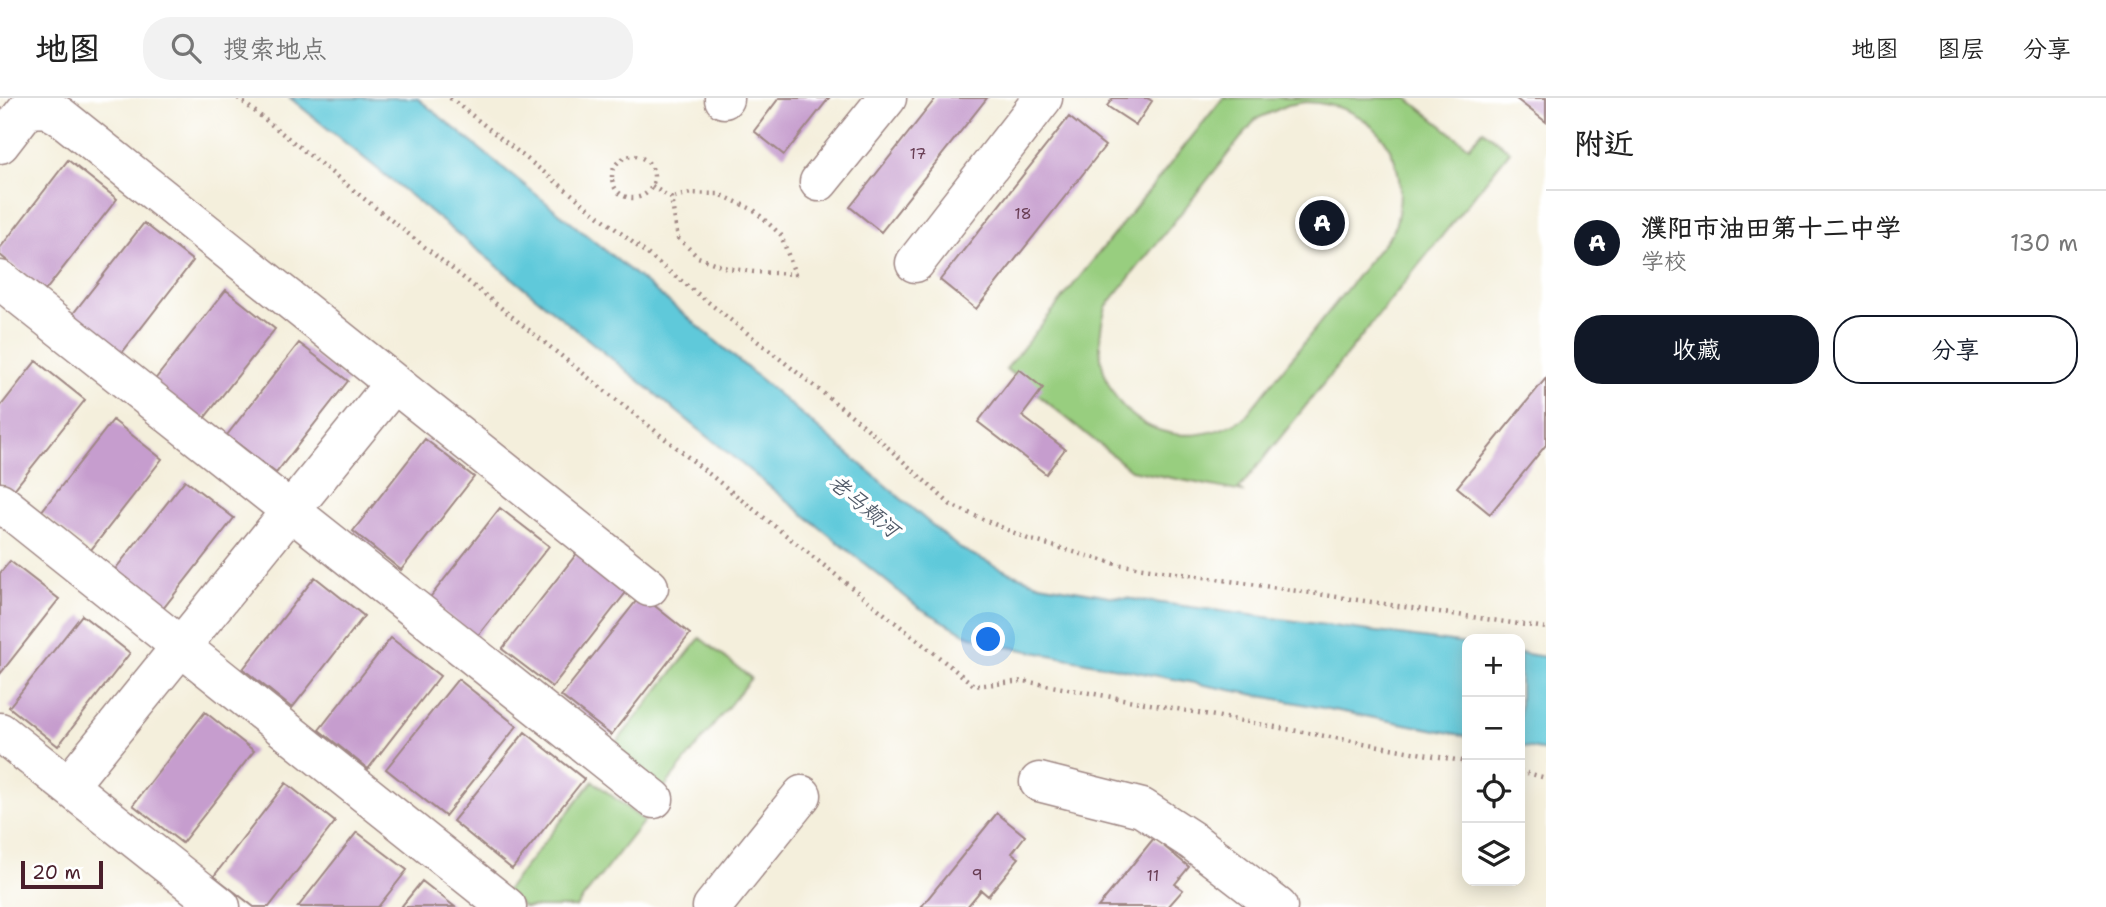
<!DOCTYPE html>
<html lang="zh">
<meta charset="utf-8">
<style>
body{margin:0;font-family:"Shantell Sans","LXGW WenKai TC",sans-serif;background:#f2f2f2;color:#222}
.controls{position:absolute;right:21px;bottom:21px;display:grid;overflow:hidden;border-radius:14px;box-shadow:0 4px 18px #0003}
.controls button{width:63px;height:63px;display:grid;place-items:center;padding:0;border:0;border-bottom:2px solid #e0e0e0;background:#fff;color:#222;font:35px sans-serif}
.scale{position:absolute;left:21px;bottom:18px;width:82px;box-sizing:border-box;padding-left:7px;border:4px solid #4a1f2b;border-top:0;font-size:19px;line-height:24px;white-space:nowrap;color:#4a1f2b;-webkit-text-stroke:5px #fff;paint-order:stroke}
.you{position:absolute;left:989px;top:542px;width:24px;height:24px;margin:-18px;border:5px solid #fff;border-radius:50%;background:#1a73e8;box-shadow:0 0 0 10px #1a73e833}
.badge{display:grid;place-items:center;width:46px;height:46px;border-radius:50%;background:#111827;color:#fff;font-size:23px;font-weight:700}
.pin{position:absolute;translate:-50% -50%;border:4px solid #fff;box-shadow:0 2px 7px #0006}
.list{margin:0;padding:0;list-style:none}
h2{display:flex;justify-content:space-between;align-items:center;height:91px;margin:0;padding:0 28px;font-size:30px}
h2 small{font-size:23px;font-weight:400;color:#767676}
.list li{display:grid;grid-template-columns:46px 1fr auto;gap:21px;align-items:center;box-sizing:border-box;height:105px;padding:0 28px;border-top:2px solid #e0e0e0}
.list b{display:block;font-size:26px;white-space:nowrap}
.list p{margin:0;font-size:23px;white-space:nowrap;color:#767676}
.list em{font-size:23px;font-style:normal;color:#767676}
.actions{display:flex;gap:14px;padding:21px 28px}
.actions a{flex:1;padding:16px 0;border:2px solid #111827;border-radius:28px;text-align:center;font-size:24px;color:#111827}
.actions .main{background:#111827;color:#fff}
.icon{flex:none;width:38px;height:38px;fill:none;stroke:currentColor;stroke-width:2;stroke-linecap:round;stroke-linejoin:round}
.map{position:relative;flex:none;width:1546px;height:809px;overflow:hidden}
header{display:flex;align-items:center;gap:42px;box-sizing:border-box;height:98px;padding:0 35px;background:#fff;border-bottom:2px solid #e0e0e0}
header strong{font-size:33px}
nav{display:flex;gap:38px;margin-inline-start:auto;font-size:24px}
.search{width:490px;height:63px;background:#f2f2f2;display:flex;align-items:center;gap:18px;box-sizing:border-box;padding:0 24px;border-radius:28px;color:#767676;font-size:26px}
main{display:flex}
aside{flex:1;background:#fff}
.map>svg:first-child{display:block}
.green{fill:#98ce7f;stroke:#717655;stroke-width:2;fill-rule:evenodd}
.water{fill:#5fc9da;stroke:#547482;stroke-width:2}
.building{fill:#c69dce}
.lines{fill:none;stroke-linecap:round;stroke-linejoin:round}
.minor-casing{stroke:#9f8784;stroke-width:41}
.path{stroke:#9f8784;stroke-width:4.5;stroke-dasharray:2 5;stroke-linecap:butt}
.minor{stroke:#fff;stroke-width:38}
.labels{text-anchor:middle;dominant-baseline:central;stroke-width:7;stroke-linejoin:round;paint-order:stroke}
.number-label{font-size:16px;fill:#693e54}
.water-label{font-size:21px;font-style:italic;fill:#515a68;stroke:#fff}
</style>
<header>
<strong>地图</strong>
<div class="search"><svg class="icon" aria-label="search" viewBox="0 0 24 24"><circle cx="10" cy="10" r="6"/><path d="M15 15l6 6"/></svg>搜索地点</div>
<nav><a>地图</a><a>图层</a><a>分享</a></nav>
</header>
<main>
<div class="map">
<svg width="1546" height="809" viewBox="0 0 1546 809">
<rect width="100%" height="100%" fill="#fff"/>
<filter id="ink" filterUnits="userSpaceOnUse"><feTurbulence type="fractalNoise" baseFrequency=".0143" numOctaves="2"/><feDisplacementMap in="SourceGraphic" scale="14" xChannelSelector="R" yChannelSelector="G"/><feConvolveMatrix kernelMatrix="1 2 1 2 8 2 1 2 1" color-interpolation-filters="sRGB"/></filter>
<filter id="wash" filterUnits="userSpaceOnUse"><feTurbulence type="fractalNoise" baseFrequency=".00686" numOctaves="4" result="noise"/><feDisplacementMap in="SourceGraphic" scale="28" xChannelSelector="R" yChannelSelector="G"/><feGaussianBlur stdDeviation="1.57" result="paint"/><feColorMatrix in="noise" values="0 0 0 0 0 0 0 0 0 0 0 0 0 0 0 0 0 1.4 0 .05"/><feComposite in="paint" operator="in"/></filter>
<g filter="url(#wash)">
<rect width="100%" height="100%" fill="#f4efdc"/>
<path class="green" d="M1223,0H1407L1469,49L1483,32L1510,53L1239,391L1242,394L1131,372L1006,271ZM1305,4C1379,6 1415,63 1394,132L1244,320C1161,370 1077,301 1106,209L1256,21L1288,7Z
M700,540L751,580L663,691L612,650Z
M593,683L644,723L576,809H524L505,794Z"/>
<path class="water" d="M290,0H417L685,217L959,450L1008,474L1040,486L1109,498L1467,546V638L998,547L966,536L918,509Z
M1520,555L1546,559V653L1520,648Z"/>
<g id="blocks">
<path class="building" d="M779,0H829L784,57L754,33Z
M936,0H987L881,134L850,109Z
M1113,0H1147L1152,3L1136,27L1107,8Z
M1515,0H1546V24Z
M1069,19L1105,48L976,211L940,182Z
M68,62L117,101L45,193L0,157V150Z
M144,125L193,163L121,256L72,217Z
M226,192L275,231L202,323L153,284Z
M299,245L348,283L276,375L227,337Z
M36,263L85,302L12,394L0,384V309Z
M1019,271L1043,290L1022,318L1065,351L1046,376L978,324Z
M1546,280V347L1490,416L1457,389Z
M113,322L162,361L90,453L41,414Z
M425,341L474,379L401,472L353,433Z
M185,382L234,420L162,512L113,474Z
M500,410L549,448L476,540L428,502Z
M582,449L631,488L552,589L502,551Z
M10,463L59,501L0,576V475Z
M315,479L364,518L292,610L243,571Z
M641,497L690,536L611,637L561,598Z
M82,517L130,555L58,648L9,609Z
M391,540L440,578L368,671L319,632Z
M458,581L517,628L445,718L386,671Z
M205,614L254,653L182,745L133,707Z
M525,634L584,681L512,771L453,723Z
M286,685L335,724L269,809H254L214,778Z
M997,715L1025,738L1012,755L1019,760L988,798L981,792L967,809H921Z
M357,734L407,772L378,809H298Z
M1154,740L1189,769L1175,786L1183,792L1168,809H1098Z
M422,783L455,809H401Z"/>
</g>
</g>
<g filter="url(#ink)">
<use href="#blocks" fill-opacity="0" stroke="#9f8784" stroke-width="2"/>
<g class="lines">
<g class="minor-casing">
<path id="minor" d="M724,1V0
M0,46L27,11L46,10L60,18L649,489
M819,84L887,0
M915,165L1043,0
M0,182L654,701
M0,404L507,809
M0,634L221,809
M1039,684L1142,710L1191,742L1278,809
M68,688L394,285
M712,809L802,697"/>
</g>
<path class="path" d="M238,0L975,588L1024,583L1467,664
M450,0L861,325L951,407L1028,441L1116,466L1546,530
M612 79a21 21 0 1 1 42 0a21 21 0 1 1-42 0Z
M652,88L671,100L678,140L698,159L727,170L754,174L795,176L781,137L754,112L719,96L691,95L671,100
M1520,673L1546,680"/>
<use href="#minor" class="minor"/>
</g>
</g>
<g class="labels">
<g class="number-label">
<text x="918" y="55">17</text>
<text x="1023" y="115">18</text>
<text x="977" y="776">9</text>
<text x="1153" y="777">11</text>
</g>
<g class="water-label">
<text transform="translate(864 408) rotate(40)">老马颊河</text>
</g>
</g>
</svg>
<div class="controls">
<button>+</button>
<button>−</button>
<button><svg class="icon" aria-label="locate" viewBox="0 0 24 24"><circle cx="12" cy="12" r="6"/><path d="M12 2v4M12 18v4M2 12h4M18 12h4"/></svg></button>
<button><svg class="icon" aria-label="layers" viewBox="0 0 24 24"><path d="M12 4l9 5-9 5-9-5zM3 14l9 5 9-5"/></svg></button>
</div>
<div class="scale">20 m</div>
<div class="you"></div>
<div class="pin badge" style="left:1322px;top:125px">A</div>
</div>
<aside>
<h2>附近<small></small></h2>
<ul class="list">
<li><span class="badge">A</span><div><b>濮阳市油田第十二中学</b><p>学校</p></div><em>130 m</em></li>
</ul>
<div class="actions"><a class="main">收藏</a><a>分享</a></div>
</aside>
</main>
